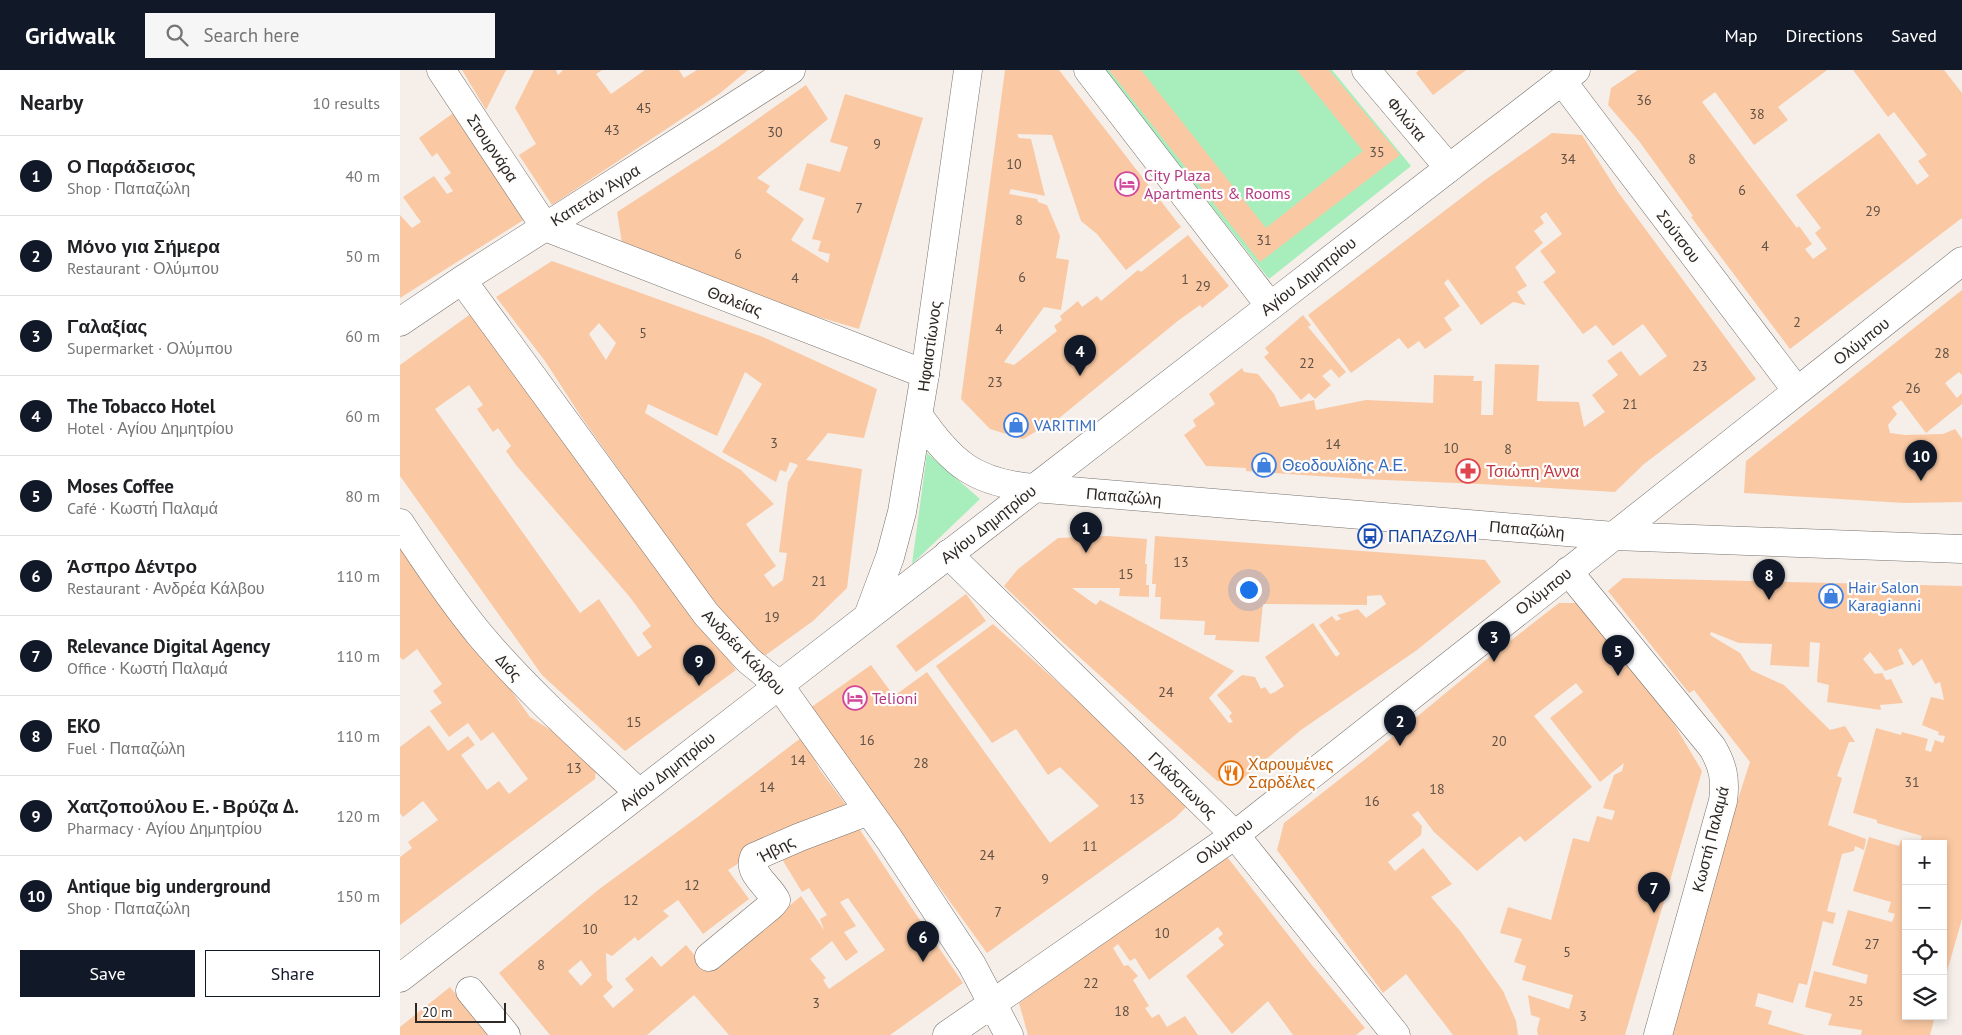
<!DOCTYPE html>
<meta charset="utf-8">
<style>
body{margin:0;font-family:"PT Sans",sans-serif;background:#f6f6f6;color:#202124}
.controls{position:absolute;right:15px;bottom:15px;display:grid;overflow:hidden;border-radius:0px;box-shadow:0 2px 8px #0003}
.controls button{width:45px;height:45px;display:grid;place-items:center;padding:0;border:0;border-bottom:1px solid #e0e0e0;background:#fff;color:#202124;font:25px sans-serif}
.scale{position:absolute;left:15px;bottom:12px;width:91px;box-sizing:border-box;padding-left:5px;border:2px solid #2b2826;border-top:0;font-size:14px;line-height:18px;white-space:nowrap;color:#2b2826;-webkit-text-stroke:4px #fefdfc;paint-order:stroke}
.you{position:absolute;left:848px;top:519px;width:18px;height:18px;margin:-12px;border:4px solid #fff;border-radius:50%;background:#1a73e8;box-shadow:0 0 0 8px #1a73e833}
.badge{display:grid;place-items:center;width:32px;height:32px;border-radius:50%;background:#111827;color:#fff;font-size:16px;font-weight:700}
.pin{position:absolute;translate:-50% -41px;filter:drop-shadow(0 1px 2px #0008)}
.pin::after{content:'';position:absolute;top:26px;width:18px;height:15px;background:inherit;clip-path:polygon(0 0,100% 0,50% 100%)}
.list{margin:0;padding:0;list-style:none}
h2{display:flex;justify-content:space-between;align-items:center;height:65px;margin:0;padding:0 20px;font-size:21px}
h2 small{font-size:16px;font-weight:400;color:#757577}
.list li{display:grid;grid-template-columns:32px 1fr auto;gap:15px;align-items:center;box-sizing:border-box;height:80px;padding:0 20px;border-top:1px solid #e0e0e0}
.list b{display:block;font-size:19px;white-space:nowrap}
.list p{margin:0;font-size:16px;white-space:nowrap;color:#757577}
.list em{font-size:16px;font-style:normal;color:#757577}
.actions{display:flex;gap:10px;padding:15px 20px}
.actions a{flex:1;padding:11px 0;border:1px solid #111827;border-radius:0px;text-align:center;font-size:18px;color:#111827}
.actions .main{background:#111827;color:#fff}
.icon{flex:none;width:28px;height:28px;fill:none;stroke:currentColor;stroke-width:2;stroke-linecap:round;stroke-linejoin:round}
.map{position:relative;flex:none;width:1562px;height:965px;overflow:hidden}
header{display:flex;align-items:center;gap:30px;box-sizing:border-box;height:70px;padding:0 25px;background:#111827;color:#fff}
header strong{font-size:24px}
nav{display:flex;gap:28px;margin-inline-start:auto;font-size:18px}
.search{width:350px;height:45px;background:#f6f6f6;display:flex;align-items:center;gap:12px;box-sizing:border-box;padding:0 18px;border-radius:0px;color:#757577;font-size:19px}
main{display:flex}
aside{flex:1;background:#fff}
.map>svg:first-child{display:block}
.green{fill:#a8eebd}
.building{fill:#fac9a3;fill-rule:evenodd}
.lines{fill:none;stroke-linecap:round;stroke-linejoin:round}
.minor-casing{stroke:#78726d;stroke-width:29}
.major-casing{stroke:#78726d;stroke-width:29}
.minor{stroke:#fff;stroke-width:28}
.major{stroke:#fff;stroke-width:28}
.labels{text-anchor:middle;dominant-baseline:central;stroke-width:4.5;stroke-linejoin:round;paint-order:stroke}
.number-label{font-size:14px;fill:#5f5045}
.street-label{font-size:16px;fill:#2b2826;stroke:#fefdfc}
.hotel-label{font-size:16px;fill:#b23c85;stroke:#fefdfc;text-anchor:start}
.shop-label{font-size:16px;fill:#366cbe;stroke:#fefdfc;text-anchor:start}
.health-label{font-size:16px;fill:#be3a42;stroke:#fefdfc;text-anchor:start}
.transit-label{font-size:16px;fill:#164399;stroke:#fefdfc;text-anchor:start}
.food-label{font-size:16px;fill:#c56008;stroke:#fefdfc;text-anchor:start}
</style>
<header>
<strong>Gridwalk</strong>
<div class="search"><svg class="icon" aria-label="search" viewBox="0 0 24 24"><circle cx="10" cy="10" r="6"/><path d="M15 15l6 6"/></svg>Search here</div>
<nav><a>Map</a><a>Directions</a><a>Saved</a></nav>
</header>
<main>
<aside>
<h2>Nearby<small>10 results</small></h2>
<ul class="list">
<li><span class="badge">1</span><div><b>Ο Παράδεισος</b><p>Shop · Παπαζώλη</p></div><em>40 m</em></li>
<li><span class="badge">2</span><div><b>Μόνο για Σήμερα</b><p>Restaurant · Ολύμπου</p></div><em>50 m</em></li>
<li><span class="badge">3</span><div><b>Γαλαξίας</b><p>Supermarket · Ολύμπου</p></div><em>60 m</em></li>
<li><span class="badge">4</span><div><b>The Tobacco Hotel</b><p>Hotel · Αγίου Δημητρίου</p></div><em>60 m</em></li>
<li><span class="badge">5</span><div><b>Moses Coffee</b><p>Café · Κωστή Παλαμά</p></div><em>80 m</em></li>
<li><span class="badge">6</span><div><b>Άσπρο Δέντρο</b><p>Restaurant · Ανδρέα Κάλβου</p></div><em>110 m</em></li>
<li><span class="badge">7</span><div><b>Relevance Digital Agency</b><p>Office · Κωστή Παλαμά</p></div><em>110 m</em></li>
<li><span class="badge">8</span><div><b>EKO</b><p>Fuel · Παπαζώλη</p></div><em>110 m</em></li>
<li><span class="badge">9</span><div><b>Χατζοπούλου Ε. - Βρύζα Δ.</b><p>Pharmacy · Αγίου Δημητρίου</p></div><em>120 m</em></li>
<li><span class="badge">10</span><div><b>Antique big underground</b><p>Shop · Παπαζώλη</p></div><em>150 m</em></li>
</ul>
<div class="actions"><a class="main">Save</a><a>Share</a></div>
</aside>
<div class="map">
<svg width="1562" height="965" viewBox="0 0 1562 965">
<rect width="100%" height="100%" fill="#f5eee9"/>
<path class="green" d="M704,0H932L1011,96L869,209Z
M527,383L580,429L512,494Z"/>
<path class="building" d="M62,0H106L86,40Z
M134,0H156L158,5L163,0H202L196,4L211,24L245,0H279L284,8L297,0H348L319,24L152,135L119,85L136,74L115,38Z
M605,0H659L781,157L726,200L697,164L681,151L652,65L617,64L619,68L631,69L645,126L611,119L609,124L637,129L638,132L647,135L660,166L656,188L669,190L661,240L644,237L604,292L614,295L657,261L654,256L662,250L660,246L678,231L682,237L697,226L701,231L738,200L741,202L788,165L829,216L802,238L800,235L779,250L658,349L623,369L590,359L561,329Z
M709,0H741L866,158L963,81L897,0H929L1000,85L860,192Z
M1019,0H1066L1033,25L1016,3Z
M1238,0H1427L1378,37L1388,50L1354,75L1315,22L1302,32L1397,158L1399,156L1412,174L1405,179L1413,189L1427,179L1415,163L1421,158L1396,125L1479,63L1517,115L1529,106L1518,91L1527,85L1494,42L1488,47L1453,0H1544L1562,23V148L1390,279L1291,147L1293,146L1239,71L1208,35L1211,18Z
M406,15L428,49L357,108L370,116L366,122L404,149L391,170L428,193L430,184L418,181L421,171L412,169L425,128L399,120L407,93L440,102L448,77L430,72L445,24L523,48L459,259L412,245L222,173L217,142L319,76Z
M56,41L128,147L0,228V145L12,158L21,152L3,127L34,106L47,124L53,121L44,108L51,103L37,83L32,87L19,68Z
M1152,63L1182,65L1218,122L1356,309L1244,394L1215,422L1080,414L962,409L846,401V398L806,396L784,365L796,356L793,350L815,334L809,324L842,298L844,302L858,304L874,324L880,337L914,330L916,340L966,330L1033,333L1034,305L1074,306L1073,311H1082L1081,345H1093L1095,294L1139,295L1137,331L1179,332L1184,357L1205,342L1192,325L1218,305L1207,291L1221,281L1240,306L1267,286L1243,254L1213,276L1196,255L1183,264L1143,212L1156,202L1140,181L1162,164L1146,142L1140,147L1144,153L1134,161L1143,173L1115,197L1127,216L1117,222L1126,235L1113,232L1081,255L1048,209L1044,213L1060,236L1044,248L1052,260L1025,279L1019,271L1008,279L999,268L951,303L908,245L1085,110Z
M152,191L363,267L477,319L464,368L428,363L406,390L462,399L447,518L413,551L356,592L182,348L145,291L96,227ZM199,253L216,273L206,290L189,264ZM345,302L362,314L322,382L376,412L380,400L386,402L390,392L398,395L388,412L379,482L387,483L383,510L373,517L364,505L376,496L346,454L374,434L341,400L245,343L248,334L317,366Z
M1562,220V305L1559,302L1545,313L1557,328L1562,323V334L1526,363L1501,330L1492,337L1497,344L1488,355L1490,363L1505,365L1543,364L1555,359L1562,369V432L1504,433L1344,423L1346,391Z
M76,240L336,600L225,681L142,605L0,406V295ZM69,315L83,335L77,339L93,362L98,358L111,376L106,381L116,395L229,526L251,556L242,563L252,577L238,587L199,529L180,543L35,339Z
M903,245L911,255L908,257L946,302L939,308L931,299L922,306L931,315L915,329L909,323L901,330L864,287L869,283L865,278Z
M0,466L130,647L197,689L195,709L0,855V787L12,778L8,772L38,750L23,731L3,747L0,743V677L29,655L48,681L68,666L75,675L61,685L87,720L99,711L109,724L128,709L93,662L81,671L68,653L49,667L30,641L42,633L33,621L42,614L17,579L3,590L0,587Z
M708,466L747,469L745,494H747L746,515H749V527L719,526L720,518H672L696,535L700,530L834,601L809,628L829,653L833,652L829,646L832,643L817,625L842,605L855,607L861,619L865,617L870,624L875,622L884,616L865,587L913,553L936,587L940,584L919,555L932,546L936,551L941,549L937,545L958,539L966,548L986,534L981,525L967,526V535L863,534L859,572L815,570L816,565H804L805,551L760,549L761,527H755L756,514H752L755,466L1085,490L1101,512L1017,580L901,660L839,712L817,711L656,566L604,516L618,499L658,468Z
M1223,508L1562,516V849L1544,912L1543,774H1519L1522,766L1477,753V750L1453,743L1476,658L1501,665L1502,662L1528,669L1525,680L1531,682L1535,670L1543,673L1545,666L1538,665L1539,662L1522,655L1531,627L1544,630L1540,612L1535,614L1522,589L1513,596L1501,578L1498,580L1504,594L1485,601L1470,582L1463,589L1475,604L1482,603L1486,610L1491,609L1503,633L1480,635L1481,640L1427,632L1429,615L1417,612L1420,573L1410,572L1409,597L1370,595L1372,574L1339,573L1311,562L1310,565L1340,583L1351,600L1384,615L1430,660L1445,656L1455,672H1449L1437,706L1442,708L1428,755L1466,769L1464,780L1455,776L1454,781L1442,784L1427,841L1436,843L1433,854L1423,851L1407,915L1399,913L1393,933L1358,923L1355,936L1372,941L1368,954L1405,965H1272L1324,772L1350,692L1294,620L1289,623L1208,521Z
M566,524L586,551L516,602L496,576Z
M1159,533H1181L1274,654L1302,701L1225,965H1138L1137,960L1140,948L1131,945L1128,925L1169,939L1173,925L1122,910L1126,896L1114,892L1122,869L1100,863L1108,837L1151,850L1173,768L1189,772L1197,746L1212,750L1215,741L1203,738L1214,705L1222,701L1224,693L1200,712L1150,648L1183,622L1176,613L1134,646L1192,717L1125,772L1120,766L1077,801L1034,762L1018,741L1012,745L1022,756L1021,765L988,792L995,801L1023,778L1052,814L1031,827L1061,862L1103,921L1116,951L1118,965H1053L1006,904L983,923L877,780L884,753L968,687L1087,589Z
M593,554L704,654L788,735L775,748L587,883L410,638L471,595L494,626L527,602L650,773L699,736L660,697L648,705L616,659L592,673L536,596Z
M402,667L420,700L449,739L390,761L328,800L349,829L303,864L278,830L263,841L269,846L238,871L235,867L212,886L206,883L207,910L213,917L203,926L213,938L234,920L225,909L252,886L261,897L286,875L309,902L401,826L424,860L420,849L427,845L409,818L402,822L377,781L456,754L513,840L563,913L490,965H329L294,925L247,965H150L99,903L198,820L299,746ZM448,828L485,880L429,919L423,910L426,908L410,889L432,871L446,891L458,882L444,862L456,856L440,832ZM181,890L192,905L181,916L168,901Z
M1469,767L1499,776L1501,770L1510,773L1506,774V946H1535L1530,965H1461L1462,960L1428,955L1432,944L1405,937L1414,901L1466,914L1468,905L1432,895L1448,840L1492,852L1495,844L1488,842L1491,832L1453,821Z
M824,783L911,894L965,958L956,965H893L868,931L832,964L786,906L824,875L818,868L823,864L818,857L749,910L735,888L730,891L718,874L713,878L724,896L728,895L738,906L733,910L749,936L745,938L752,948L759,944L767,957L785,946L798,965H628L619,933Z
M50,917L88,965H0V957Z"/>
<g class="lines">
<g class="minor-casing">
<path id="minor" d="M41,0L145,157L525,304
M688,0L870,236
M966,0L1049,98
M1162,11L1397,321
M62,210L306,544L348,590L379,615L489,769L572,895L609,965
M0,252L62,210L391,0
M634,418L1214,466L1562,479
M0,453C25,491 51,530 80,565C128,622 185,672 239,723
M548,484L835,765L996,965
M1168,501L1312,677C1323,695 1326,710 1323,731L1258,965
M309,887L372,835L376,830C369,816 347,803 354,787L400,767L469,741
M70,921L106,965
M547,965L835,765L1562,191"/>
</g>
<g class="major-casing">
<path id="major" d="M519,346C551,393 575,413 634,418
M468,546L490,487L502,442L525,304L568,0
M0,908L1176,0"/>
</g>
<use href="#minor" class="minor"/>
<use href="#major" class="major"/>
</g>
<defs>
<g id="hotel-ring" transform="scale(1.25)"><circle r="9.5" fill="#fefdfc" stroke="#d1479c" stroke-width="1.5"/><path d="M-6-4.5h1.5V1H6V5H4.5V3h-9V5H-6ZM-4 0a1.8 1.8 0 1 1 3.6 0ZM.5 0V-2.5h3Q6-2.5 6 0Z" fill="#d1479c"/></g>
<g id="shop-ring" transform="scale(1.25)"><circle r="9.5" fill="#fefdfc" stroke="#3f7fe0" stroke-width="1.5"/><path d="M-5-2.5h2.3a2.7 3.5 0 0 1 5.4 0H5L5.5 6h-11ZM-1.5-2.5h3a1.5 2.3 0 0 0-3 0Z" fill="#3f7fe0"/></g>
<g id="pharmacy-ring" transform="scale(1.25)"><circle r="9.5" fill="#fefdfc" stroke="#e0444e" stroke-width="1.5"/><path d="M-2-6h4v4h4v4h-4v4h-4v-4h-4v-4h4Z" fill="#e0444e"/></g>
<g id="bus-ring" transform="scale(1.25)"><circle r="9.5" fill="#fefdfc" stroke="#1a4fb4" stroke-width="1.5"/><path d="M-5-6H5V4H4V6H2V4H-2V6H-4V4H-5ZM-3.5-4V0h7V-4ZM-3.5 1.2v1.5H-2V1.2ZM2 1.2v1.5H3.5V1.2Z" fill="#1a4fb4"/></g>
<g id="restaurant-ring" transform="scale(1.25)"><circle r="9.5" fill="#fefdfc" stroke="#e8710a" stroke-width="1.5"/><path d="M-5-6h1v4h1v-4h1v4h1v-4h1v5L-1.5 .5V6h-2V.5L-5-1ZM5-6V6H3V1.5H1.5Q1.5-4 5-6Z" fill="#e8710a"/></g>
</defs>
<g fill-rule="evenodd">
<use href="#hotel-ring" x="727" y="114"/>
<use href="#shop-ring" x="616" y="355"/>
<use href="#shop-ring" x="864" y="395"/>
<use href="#pharmacy-ring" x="1068" y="401"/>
<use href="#bus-ring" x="970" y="466"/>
<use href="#shop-ring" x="1431" y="526"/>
<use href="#hotel-ring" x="455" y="628"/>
<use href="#restaurant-ring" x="831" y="703"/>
</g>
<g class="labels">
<g class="number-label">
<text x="1244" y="30">36</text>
<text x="244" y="38">45</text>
<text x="1357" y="44">38</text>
<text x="212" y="60">43</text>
<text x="375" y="62">30</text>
<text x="477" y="74">9</text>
<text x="977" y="82">35</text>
<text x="1168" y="89">34</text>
<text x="1292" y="89">8</text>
<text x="614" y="94">10</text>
<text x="1342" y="120">6</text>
<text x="459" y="138">7</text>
<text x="1473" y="141">29</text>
<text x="619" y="150">8</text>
<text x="864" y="170">31</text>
<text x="1365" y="176">4</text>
<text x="338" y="184">6</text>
<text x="622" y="207">6</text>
<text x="395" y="208">4</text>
<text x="785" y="209">1</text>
<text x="803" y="216">29</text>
<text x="1397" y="252">2</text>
<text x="599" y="259">4</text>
<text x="243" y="263">5</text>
<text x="1542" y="283">28</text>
<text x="907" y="293">22</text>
<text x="1300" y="296">23</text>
<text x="595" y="312">23</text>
<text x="1513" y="318">26</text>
<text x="1230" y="334">21</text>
<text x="374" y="373">3</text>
<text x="933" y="374">14</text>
<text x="1051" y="378">10</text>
<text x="1108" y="379">8</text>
<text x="781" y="492">13</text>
<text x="726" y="504">15</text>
<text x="419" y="511">21</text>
<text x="372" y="547">19</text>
<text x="766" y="622">24</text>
<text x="234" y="652">15</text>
<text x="467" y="670">16</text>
<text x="1099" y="671">20</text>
<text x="398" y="690">14</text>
<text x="521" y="693">28</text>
<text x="174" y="698">13</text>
<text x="1512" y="712">31</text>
<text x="367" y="717">14</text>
<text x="1037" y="719">18</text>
<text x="737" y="729">13</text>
<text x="972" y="731">16</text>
<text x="690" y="776">11</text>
<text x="587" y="785">24</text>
<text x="645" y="809">9</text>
<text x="292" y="815">12</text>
<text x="231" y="830">12</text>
<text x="598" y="842">7</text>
<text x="190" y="859">10</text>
<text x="762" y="863">10</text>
<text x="1472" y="874">27</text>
<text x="1167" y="882">5</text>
<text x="141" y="895">8</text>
<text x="691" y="913">22</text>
<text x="1456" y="931">25</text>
<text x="416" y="933">3</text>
<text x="722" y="941">18</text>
<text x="1183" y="946">3</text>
</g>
<g class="street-label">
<text transform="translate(1007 49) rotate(50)">Φιλώτα</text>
<text transform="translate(93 78) rotate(56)">Στουρνάρα</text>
<text transform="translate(195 125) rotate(-32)">Καπετάν Άγρα</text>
<text transform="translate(1279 166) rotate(53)">Σούτσου</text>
<text transform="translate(908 206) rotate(-38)">Αγίου Δημητρίου</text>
<text transform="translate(335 231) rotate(21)">Θαλείας</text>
<text transform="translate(1461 271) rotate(-38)">Ολύμπου</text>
<text transform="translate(529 276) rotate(-82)">Ηφαιστίωνος</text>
<text transform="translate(724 426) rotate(5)">Παπαζώλη</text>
<text transform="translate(588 454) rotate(-38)">Αγίου Δημητρίου</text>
<text transform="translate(1127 459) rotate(5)">Παπαζώλη</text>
<text transform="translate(1143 521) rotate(-38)">Ολύμπου</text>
<text transform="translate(344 582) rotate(46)">Ανδρέα Κάλβου</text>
<text transform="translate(109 597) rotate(48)">Διός</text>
<text transform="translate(267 701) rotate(-38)">Αγίου Δημητρίου</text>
<text transform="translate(783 715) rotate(44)">Γλάδστωνος</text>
<text transform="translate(1310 769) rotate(-76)">Κωστή Παλαμά</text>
<text transform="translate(824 771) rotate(-36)">Ολύμπου</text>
<text transform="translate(376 779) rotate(-28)">Ήβης</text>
</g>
<g class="hotel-label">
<text x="744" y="105">City Plaza<tspan x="744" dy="18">Apartments &amp; Rooms</tspan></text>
<text x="472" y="628">Telioni</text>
</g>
<g class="shop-label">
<text x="634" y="355">VARITIMI</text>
<text x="882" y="395">Θεοδουλίδης Α.Ε.</text>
<text x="1448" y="517">Hair Salon<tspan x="1448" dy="18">Karagianni</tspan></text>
</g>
<g class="health-label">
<text x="1086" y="401">Τσιώπη Άννα</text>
</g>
<g class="transit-label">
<text x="988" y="466">ΠΑΠΑΖΩΛΗ</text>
</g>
<g class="food-label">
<text x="848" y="694">Χαρουμένες<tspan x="848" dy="18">Σαρδέλες</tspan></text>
</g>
</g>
</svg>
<div class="controls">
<button>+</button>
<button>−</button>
<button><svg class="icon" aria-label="locate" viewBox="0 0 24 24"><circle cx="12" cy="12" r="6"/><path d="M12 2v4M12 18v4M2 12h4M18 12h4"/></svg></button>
<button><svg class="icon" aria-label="layers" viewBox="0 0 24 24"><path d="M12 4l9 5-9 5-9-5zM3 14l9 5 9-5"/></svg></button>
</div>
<div class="scale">20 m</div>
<div class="you"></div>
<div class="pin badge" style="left:686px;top:483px">1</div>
<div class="pin badge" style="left:1000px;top:676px">2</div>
<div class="pin badge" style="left:1094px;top:592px">3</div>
<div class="pin badge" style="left:680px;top:306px">4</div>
<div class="pin badge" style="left:1218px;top:606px">5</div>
<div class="pin badge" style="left:523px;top:892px">6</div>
<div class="pin badge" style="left:1254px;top:843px">7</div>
<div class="pin badge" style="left:1369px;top:530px">8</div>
<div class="pin badge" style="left:299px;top:616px">9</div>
<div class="pin badge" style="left:1521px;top:411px">10</div>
</div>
</main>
